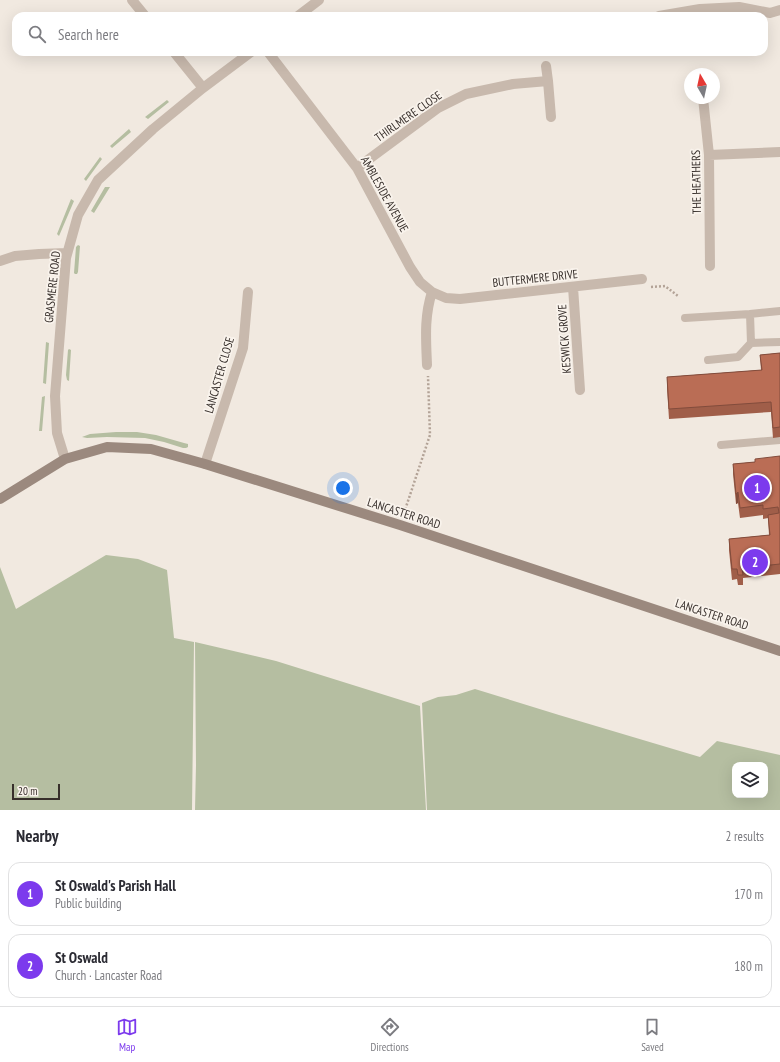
<!DOCTYPE html>
<meta charset="utf-8">
<style>
body{margin:0;font-family:"PT Sans Narrow",sans-serif;background:#f2f2f3;color:#2b2b33}
.controls{position:absolute;right:12px;bottom:12px;display:grid;overflow:hidden;border-radius:8px;box-shadow:0 4px 16px #0002}
.controls button{width:36px;height:36px;display:grid;place-items:center;padding:0;border:0;border-bottom:1px solid #e1e1e2;background:#fff;color:#2b2b33;font:20px sans-serif}
.compass{position:absolute;left:684px;top:68px;width:36px;height:36px;border-radius:50%;background:#fff;box-shadow:0 4px 16px #0002;rotate:351deg}
.scale{position:absolute;left:12px;bottom:10px;width:48px;box-sizing:border-box;padding-left:4px;border:2px solid #372f2b;border-top:0;font-size:11px;line-height:14px;white-space:nowrap;color:#372f2b;-webkit-text-stroke:3px #f9f3ec;paint-order:stroke}
.you{position:absolute;left:343px;top:488px;width:14px;height:14px;margin:-10px;border:3px solid #fff;border-radius:50%;background:#1a73e8;box-shadow:0 0 0 6px #1a73e833}
.badge{display:grid;place-items:center;width:26px;height:26px;border-radius:50%;background:#7c3aed;color:#fff;font-size:13px;font-weight:700}
.pin{position:absolute;translate:-50% -50%;border:2px solid #fff;box-shadow:0 1px 4px #0006}
.list{margin:0;padding:0;list-style:none}
h2{display:flex;justify-content:space-between;align-items:center;height:52px;margin:0;padding:0 16px;font-size:17px}
h2 small{font-size:13px;font-weight:400;color:#7c7c81}
.list li{display:grid;grid-template-columns:26px 1fr auto;gap:12px;align-items:center;box-sizing:border-box;height:64px;margin:0 8px 8px;padding:0 8px;border:1px solid #e1e1e2;border-radius:12px}
.list b{display:block;font-size:15px;white-space:nowrap}
.list p{margin:0;font-size:13px;white-space:nowrap;color:#7c7c81}
.list em{font-size:13px;font-style:normal;color:#7c7c81}
.icon{flex:none;width:22px;height:22px;fill:none;stroke:currentColor;stroke-width:2;stroke-linecap:round;stroke-linejoin:round}
.map{position:relative;flex:none;width:780px;height:810px;overflow:hidden}
.search{position:absolute;background:#fff;box-shadow:0 4px 16px #0002;left:12px;right:12px;top:12px;height:44px;display:flex;align-items:center;gap:10px;box-sizing:border-box;padding:0 14px;border-radius:12px;color:#7c7c81;font-size:15px}
.sheet{height:196px;background:#fff}
nav{display:flex;justify-content:space-around;align-items:center;box-sizing:border-box;height:56px;border-top:1px solid #e1e1e2;background:#fff;font-size:11px;color:#7c7c81}
nav a{display:grid;justify-items:center;gap:2px}
nav .on{color:#7c3aed}
.map>svg:first-child{display:block}
.green{fill:#b5bea1;fill-rule:evenodd}
.lines{fill:none;stroke-linecap:round;stroke-linejoin:round}
.path{stroke:#b3a397;stroke-width:2.5;stroke-dasharray:2 2;stroke-linecap:butt}
.service{stroke:#c8b9ad;stroke-width:8}
.minor{stroke:#c8b9ad;stroke-width:10}
.secondary{stroke:#9b897e;stroke-width:10}
.wall{fill:#a05e49}
.shaded-wall{fill:#824c3c}
.building{fill:#ba6d55;stroke:#824c3c}
.labels{text-anchor:middle;dominant-baseline:central;stroke-width:3.5;stroke-linejoin:round;paint-order:stroke}
.street-label{font-size:12px;fill:#372f2b;stroke:#f9f3ec}
</style>
<div class="map">
<svg width="780" height="810" viewBox="0 0 780 810">
<rect width="100%" height="100%" fill="#f1e9e0"/>
<path class="green" d="M167,100L169,102L148,119L145,117Z
M129,129L131,132L112,148L110,146Z
M100,157L102,159L86,181L84,179Z
M105,187H110L94,213L91,211Z
M71,199L74,201L59,236L57,234Z
M78,245L80,246L78,272L77,274H75L74,273L76,247Z
M50,285H53L52,318L50,320L48,319Z
M46,342L49,343L46,384L43,383Z
M69,349L71,350L69,381L67,380L66,375L68,350Z
M45,396L42,431H39L42,397Z
M116,432H137L156,435L184,443L188,444V447L186,448H183L164,442L145,438L107,437L87,438L82,437L90,434Z
M106,555L138,559L167,570L174,638L194,642L192,810H0V567L16,609Z
M195,642L276,661L420,706L426,810H195L196,765Z
M475,689L559,715L700,757L717,741L780,755V810H427L422,703L438,697L456,695ZM735,765H765V795H735Z"/>
<g class="lines">
<path class="path" d="M651,287L665,286L678,296
M404,513L430,435L428,376"/>
<path class="service" d="M780,311L750,314L751,343L780,342
M685,318L750,314
M708,360L738,357L751,343
M721,445L780,440"/>
<path class="minor" d="M132,0L145,16
M298,16L319,0
M659,16L700,9L739,7L770,13L780,10
M174,52L203,88
M268,52L357,168L410,267L420,282L432,292C424,317 426,339 427,365
M546,66L548,81
M703,98L709,155L710,266
M709,155L780,152
M357,168L438,108L466,94L513,84L548,81L551,117
M0,261L15,256L39,254L67,253
M573,287L580,390
M432,292L446,298L460,299L642,279
M65,459L57,433L55,396L66,258L78,215L98,180L153,129L203,88L251,52
M205,464L243,348L248,292"/>
<path class="secondary" d="M0,499L65,459L107,447L151,449L205,464L400,525L780,651"/>
</g>
<path class="wall" d="M780,353V437L773,438L771,412L669,419L667,388V377L761,370L760,355Z
M780,456V574L743,578V585H738L737,579L732,580L729,550V539L769,535L768,518L763,519V515L740,518L738,503L736,504L733,474V464L755,462Z"/>
<path class="shaded-wall" d="M738,492V503L736,504V494Z"/>
<path class="building" d="M780,353V427L773,428L771,402L669,409L667,377L762,370L760,355Z
M780,456V564L742,568L743,575H738L737,569H732L729,539L770,535L768,515L779,513L778,507L763,509V505L740,508L738,492L736,494L733,464L755,462V459Z"/>
<g class="labels">
<g class="street-label">
<text transform="translate(408 116) rotate(-35)">THIRLMERE CLOSE</text>
<text transform="translate(696 182) rotate(-91)">THE HEATHERS</text>
<text transform="translate(385 194) rotate(61)">AMBLESIDE AVENUE</text>
<text transform="translate(535 278) rotate(-6)">BUTTERMERE DRIVE</text>
<text transform="translate(52 287) rotate(-84)">GRASMERE ROAD</text>
<text transform="translate(564 339) rotate(-94)">KESWICK GROVE</text>
<text transform="translate(219 375) rotate(-74)">LANCASTER CLOSE</text>
<text transform="translate(404 513) rotate(18)">LANCASTER ROAD</text>
<text transform="translate(712 614) rotate(18)">LANCASTER ROAD</text>
</g>
</g>
</svg>
<div class="controls">
<button><svg class="icon" aria-label="layers" viewBox="0 0 24 24"><path d="M12 4l9 5-9 5-9-5zM3 14l9 5 9-5"/></svg></button>
</div>
<svg class="compass" viewBox="-18 -18 36 36"><path d="M0-13l5 13h-10z" fill="#e53935"/><path d="M0 13l5-13h-10z" fill="#7c7c81"/></svg>
<div class="scale">20 m</div>
<div class="you"></div>
<div class="pin badge" style="left:757px;top:488px">1</div>
<div class="pin badge" style="left:755px;top:562px">2</div>
<div class="search"><svg class="icon" aria-label="search" viewBox="0 0 24 24"><circle cx="10" cy="10" r="6"/><path d="M15 15l6 6"/></svg>Search here</div>
</div>
<section class="sheet">
<h2>Nearby<small>2 results</small></h2>
<ul class="list">
<li><span class="badge">1</span><div><b>St Oswald's Parish Hall</b><p>Public building</p></div><em>170 m</em></li>
<li><span class="badge">2</span><div><b>St Oswald</b><p>Church · Lancaster Road</p></div><em>180 m</em></li>
</ul>
</section>
<nav>
<a class="on"><svg class="icon" aria-label="map" viewBox="0 0 24 24"><path d="M3 6l6-2 6 2 6-2v14l-6 2-6-2-6 2zM9 4v14M15 6v14"/></svg>Map</a>
<a><svg class="icon" aria-label="directions" viewBox="0 0 24 24"><path d="M12 3l9 9-9 9-9-9zM9 14v-3h6M13 9l2 2-2 2"/></svg>Directions</a>
<a><svg class="icon" aria-label="saved" viewBox="0 0 24 24"><path d="M7 4h10v16l-5-4-5 4z"/></svg>Saved</a>
</nav>
